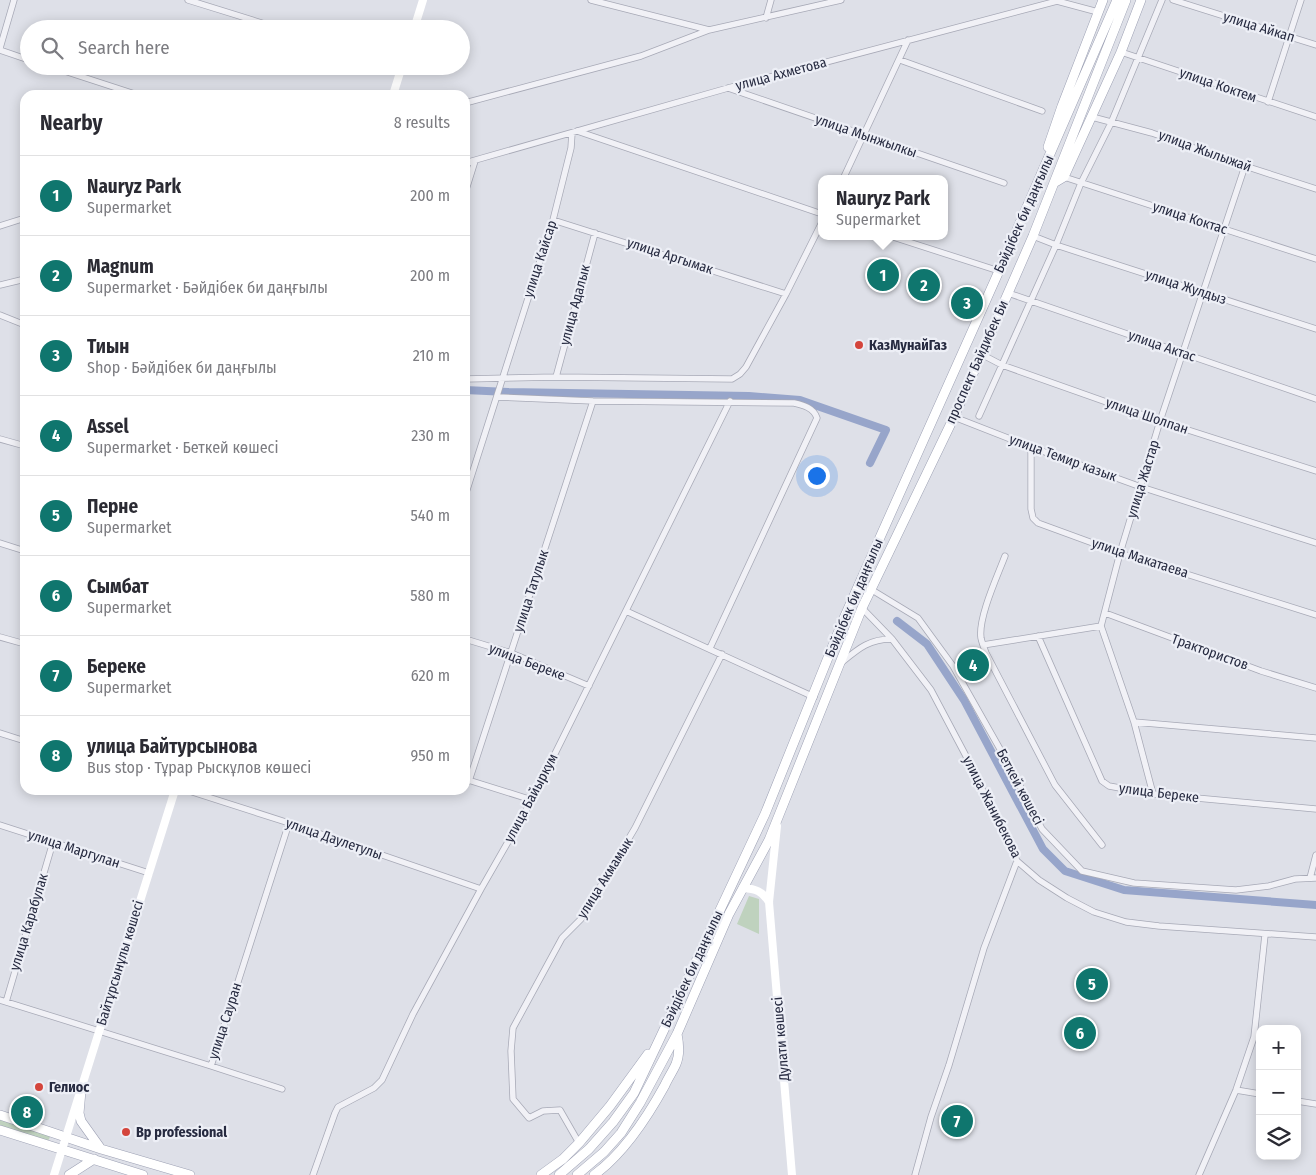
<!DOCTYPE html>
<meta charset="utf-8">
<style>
body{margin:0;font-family:"Fira Sans Condensed",sans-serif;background:#f7f7f7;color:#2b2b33}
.controls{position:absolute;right:15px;bottom:15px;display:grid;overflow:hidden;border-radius:10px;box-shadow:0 2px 12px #0003}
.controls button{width:45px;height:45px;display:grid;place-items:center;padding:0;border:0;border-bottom:1px solid #e1e1e2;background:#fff;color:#2b2b33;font:25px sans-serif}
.you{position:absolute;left:816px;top:475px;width:18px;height:18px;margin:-12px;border:4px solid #fff;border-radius:50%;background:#1a73e8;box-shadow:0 0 0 8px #1a73e833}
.badge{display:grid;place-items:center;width:32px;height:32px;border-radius:50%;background:#0f766e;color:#fff;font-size:16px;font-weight:700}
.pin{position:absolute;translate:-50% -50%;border:2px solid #fff;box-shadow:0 1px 5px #0006}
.popup{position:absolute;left:818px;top:175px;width:130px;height:65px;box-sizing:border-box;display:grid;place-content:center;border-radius:10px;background:#fff;filter:drop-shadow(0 1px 4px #0005);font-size:16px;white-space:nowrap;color:#7c7c81}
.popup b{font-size:19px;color:#2b2b33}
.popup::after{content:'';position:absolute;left:50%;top:100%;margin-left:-10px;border:10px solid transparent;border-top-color:#fff}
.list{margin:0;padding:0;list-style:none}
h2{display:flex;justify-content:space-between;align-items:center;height:65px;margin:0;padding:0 20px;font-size:21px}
h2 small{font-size:16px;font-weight:400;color:#7c7c81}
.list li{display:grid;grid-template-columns:32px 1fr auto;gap:15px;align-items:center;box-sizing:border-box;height:80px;padding:0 20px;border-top:1px solid #e1e1e2}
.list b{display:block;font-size:19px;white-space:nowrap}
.list p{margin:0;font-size:16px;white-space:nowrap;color:#7c7c81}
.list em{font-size:16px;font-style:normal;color:#7c7c81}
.icon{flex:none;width:28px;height:28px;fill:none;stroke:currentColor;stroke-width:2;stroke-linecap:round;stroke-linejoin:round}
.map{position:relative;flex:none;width:1316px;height:1175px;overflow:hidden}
.search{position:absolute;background:#fff;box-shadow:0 2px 12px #0003;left:20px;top:20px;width:450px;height:55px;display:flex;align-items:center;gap:12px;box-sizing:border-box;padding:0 18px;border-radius:28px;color:#7c7c81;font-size:19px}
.panel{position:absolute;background:#fff;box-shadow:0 2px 12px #0003;left:20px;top:90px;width:450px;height:705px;border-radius:15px}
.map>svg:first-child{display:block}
.green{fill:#bfd2be}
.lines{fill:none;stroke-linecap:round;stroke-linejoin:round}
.canal{stroke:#97a5ca;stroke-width:8}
.street-casing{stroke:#a7a9b6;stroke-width:7}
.primary-casing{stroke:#9da1b4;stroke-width:10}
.street{stroke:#f1f1f6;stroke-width:5.5}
.secondary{stroke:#fff;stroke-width:8}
.primary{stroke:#fff;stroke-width:9}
.poi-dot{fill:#d4453c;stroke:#edeff6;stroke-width:2}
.labels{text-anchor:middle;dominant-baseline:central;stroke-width:4.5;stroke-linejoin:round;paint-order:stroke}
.street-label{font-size:14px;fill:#262a40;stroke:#edeff6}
.poi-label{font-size:14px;font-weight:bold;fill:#262a40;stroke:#edeff6;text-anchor:start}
</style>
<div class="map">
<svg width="1316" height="1175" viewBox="0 0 1316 1175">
<rect width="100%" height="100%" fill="#dee0e8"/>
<path class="green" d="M749,896L759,899V934L737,924Z
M0,1119L51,1135L48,1141L0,1126Z"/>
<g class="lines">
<path class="canal" d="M465,390L508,392L749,396L800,400L886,430L870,463
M897,621L927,644L964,700L1043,849L1065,871L1124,890L1316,905"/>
<g class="street-casing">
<path id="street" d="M188,0L281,29
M591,0L709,30
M1173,0L1316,45
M766,18L771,0
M0,48L14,0
M0,50L29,60
M1121,52L1316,117
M900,60L1042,111
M49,66L138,95
M728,88L1004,183
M1268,102L1301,0
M465,103L641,56L709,30L841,0
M1092,117L1152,133L1245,166L1316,189
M577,131L822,214
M465,163L728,88L1057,1L1098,12
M1064,177L1316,259
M843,179L908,40
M465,193L475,161
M553,220L786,294
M0,226L25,218
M890,236L999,271
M1033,236L1056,245L1316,329
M0,285L25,279
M1008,293L1316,399
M0,315L25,325
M981,354L1002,365L1160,421L1316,471
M556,377L595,233
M465,379L556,377L732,379L740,374L746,367L786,294L822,222
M497,397L593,401L794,403C803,405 814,408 817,418L710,648
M979,416L1056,245L1081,183L1111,123L1162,0
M954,417L1031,447L1141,487L1316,543
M0,439L25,446
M1031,447V509L1033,518L1038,523L1120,553L1316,615
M465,496L553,220L571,148L572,133
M0,543L25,551
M1005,556C997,577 978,618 981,638C982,643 984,648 986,653L1055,785L1102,845
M872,590L918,618L953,666L1013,772L1042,829L1082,871L1134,883L1236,890L1269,886L1295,879L1316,878
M862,608L892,639L931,690L966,756L1017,861L1039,880L1067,898L1094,912L1126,922L1159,926L1316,937
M626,611L814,697
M1105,613L1261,671L1316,688
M1038,636L1102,781L1109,786L1153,794L1316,809
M0,637L25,644
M465,639L511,653L589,686
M983,645L1101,626
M841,663C858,649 869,639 892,639
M1134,722L1316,738
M0,733L25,741
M465,779L532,800
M469,781L593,401
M186,790L289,823L481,889
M1153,794L1134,722L1101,626L1120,553L1160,421L1245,166
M0,825L149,873
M1310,878L1316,855
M0,1000L211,1066L289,823
M6,1002L53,842
M211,1066L282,1089
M1236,1090L1260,1094
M1297,1101L1316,1104
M579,1143L560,1110L543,1111L529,1118L513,1099L511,1051L513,1028L562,938L581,919L635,828L722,654
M313,1175L335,1113L338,1107L374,1088L382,1080L413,1014L481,889L532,800L730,401
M915,1175L931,1117L949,1065L984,948L1017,861
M1199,1175L1236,1090L1254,1037L1265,935"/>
</g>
<g class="primary-casing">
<path id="primary" d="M1048,147L1062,106L1103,0
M1054,183L1064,177L1121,52L1141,0
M81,1091L79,1113L81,1121L101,1149
M0,1115L101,1149L190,1175
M0,1130L143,1175
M69,1175L94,1159
M541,1175L563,1159L579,1143L610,1106L648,1054
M559,1175L589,1149L613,1122L634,1093L661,1036L765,814L844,618L999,271L1117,0
M577,1175L604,1152L621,1133L640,1103L677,1034L729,914L769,840L862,608L954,417L1033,236L1126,0
M594,1175C623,1154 648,1116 665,1085C668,1078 673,1071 676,1064C680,1055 679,1044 677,1034"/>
</g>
<use href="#street" class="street"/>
<path class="secondary" d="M414,29L423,0
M393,95L402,66
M777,826L769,902L792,1175
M743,888C756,889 762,891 769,902
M54,1175L175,790"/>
<use href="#primary" class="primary"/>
</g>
<g class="poi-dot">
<circle cx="859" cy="345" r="5"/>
<circle cx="39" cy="1087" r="5"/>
<circle cx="126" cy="1132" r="5"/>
</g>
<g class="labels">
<g class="street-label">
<text transform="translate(1259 27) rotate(17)">улица Айкап</text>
<text transform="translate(781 74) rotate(-15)">улица Ахметова</text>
<text transform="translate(1218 85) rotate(19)">улица Коктем</text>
<text transform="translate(866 136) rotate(19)">улица Мынжылкы</text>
<text transform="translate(1205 151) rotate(20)">улица Жылыжай</text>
<text transform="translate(1024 214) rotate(-66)">Бәйдібек би даңғылы</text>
<text transform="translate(1190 218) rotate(18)">улица Коктас</text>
<text transform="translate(670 256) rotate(18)">улица Аргымак</text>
<text transform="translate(540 259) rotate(-72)">улица Кайсар</text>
<text transform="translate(1186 287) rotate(18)">улица Жулдыз</text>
<text transform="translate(575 305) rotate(-75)">улица Адалык</text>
<text transform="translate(1162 346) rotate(19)">улица Актас</text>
<text transform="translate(977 362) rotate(-66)">проспект Байдибек Би</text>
<text transform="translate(1147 416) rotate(19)">улица Шолпан</text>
<text transform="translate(1063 458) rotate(20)">улица Темир казык</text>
<text transform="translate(1143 479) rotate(-73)">улица Жастар</text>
<text transform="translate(1140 558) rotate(18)">улица Макатаева</text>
<text transform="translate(531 591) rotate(-72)">улица Татулык</text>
<text transform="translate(854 598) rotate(-67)">Бәйдібек би даңғылы</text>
<text transform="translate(1210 652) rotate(20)">Трактористов</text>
<text transform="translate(527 662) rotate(21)">улица Береке</text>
<text transform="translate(1020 787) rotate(62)">Беткей көшесі</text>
<text transform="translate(1159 793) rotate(7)">улица Береке</text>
<text transform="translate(531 798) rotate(-62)">улица Байыркум</text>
<text transform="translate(992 807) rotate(63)">улица Жанибекова</text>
<text transform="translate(334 839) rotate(19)">улица Даулетулы</text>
<text transform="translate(74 849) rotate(18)">улица Маргулан</text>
<text transform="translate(605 878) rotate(-58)">улица Акмамык</text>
<text transform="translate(29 922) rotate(-73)">улица Карабулак</text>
<text transform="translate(120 963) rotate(-73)">Байтұрсынұлы көшесі</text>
<text transform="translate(692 969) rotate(-65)">Бәйдібек би даңғылы</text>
<text transform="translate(225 1021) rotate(-72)">улица Сауран</text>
<text transform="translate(781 1039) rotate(-95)">Дулати көшесі</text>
</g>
<g class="poi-label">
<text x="869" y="345">КазМунайГаз</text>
<text x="49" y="1087">Гелиос</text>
<text x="136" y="1132">Bp professional</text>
</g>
</g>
</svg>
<div class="controls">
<button>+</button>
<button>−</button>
<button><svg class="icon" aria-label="layers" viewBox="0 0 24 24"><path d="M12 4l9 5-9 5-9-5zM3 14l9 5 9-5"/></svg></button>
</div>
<div class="you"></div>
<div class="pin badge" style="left:883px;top:275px">1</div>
<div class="popup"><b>Nauryz Park</b>Supermarket</div>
<div class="pin badge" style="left:924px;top:285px">2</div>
<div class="pin badge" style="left:967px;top:303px">3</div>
<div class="pin badge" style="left:973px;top:665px">4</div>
<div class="pin badge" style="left:1092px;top:984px">5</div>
<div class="pin badge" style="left:1080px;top:1033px">6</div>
<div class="pin badge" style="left:957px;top:1121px">7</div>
<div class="pin badge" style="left:27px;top:1112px">8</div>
<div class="search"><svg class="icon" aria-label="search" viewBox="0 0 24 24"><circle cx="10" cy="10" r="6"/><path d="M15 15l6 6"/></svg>Search here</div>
<section class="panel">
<h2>Nearby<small>8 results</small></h2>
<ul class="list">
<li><span class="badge">1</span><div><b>Nauryz Park</b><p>Supermarket</p></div><em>200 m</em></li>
<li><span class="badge">2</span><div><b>Magnum</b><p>Supermarket · Бәйдібек би даңғылы</p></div><em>200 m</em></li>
<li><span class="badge">3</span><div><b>Тиын</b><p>Shop · Бәйдібек би даңғылы</p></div><em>210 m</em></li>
<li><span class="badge">4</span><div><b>Assel</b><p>Supermarket · Беткей көшесі</p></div><em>230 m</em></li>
<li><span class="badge">5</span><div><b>Перне</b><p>Supermarket</p></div><em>540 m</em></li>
<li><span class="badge">6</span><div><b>Сымбат</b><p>Supermarket</p></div><em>580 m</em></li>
<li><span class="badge">7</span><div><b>Береке</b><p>Supermarket</p></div><em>620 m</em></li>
<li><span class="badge">8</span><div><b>улица Байтурсынова</b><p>Bus stop · Тұрар Рыскұлов көшесі</p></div><em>950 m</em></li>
</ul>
</section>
</div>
